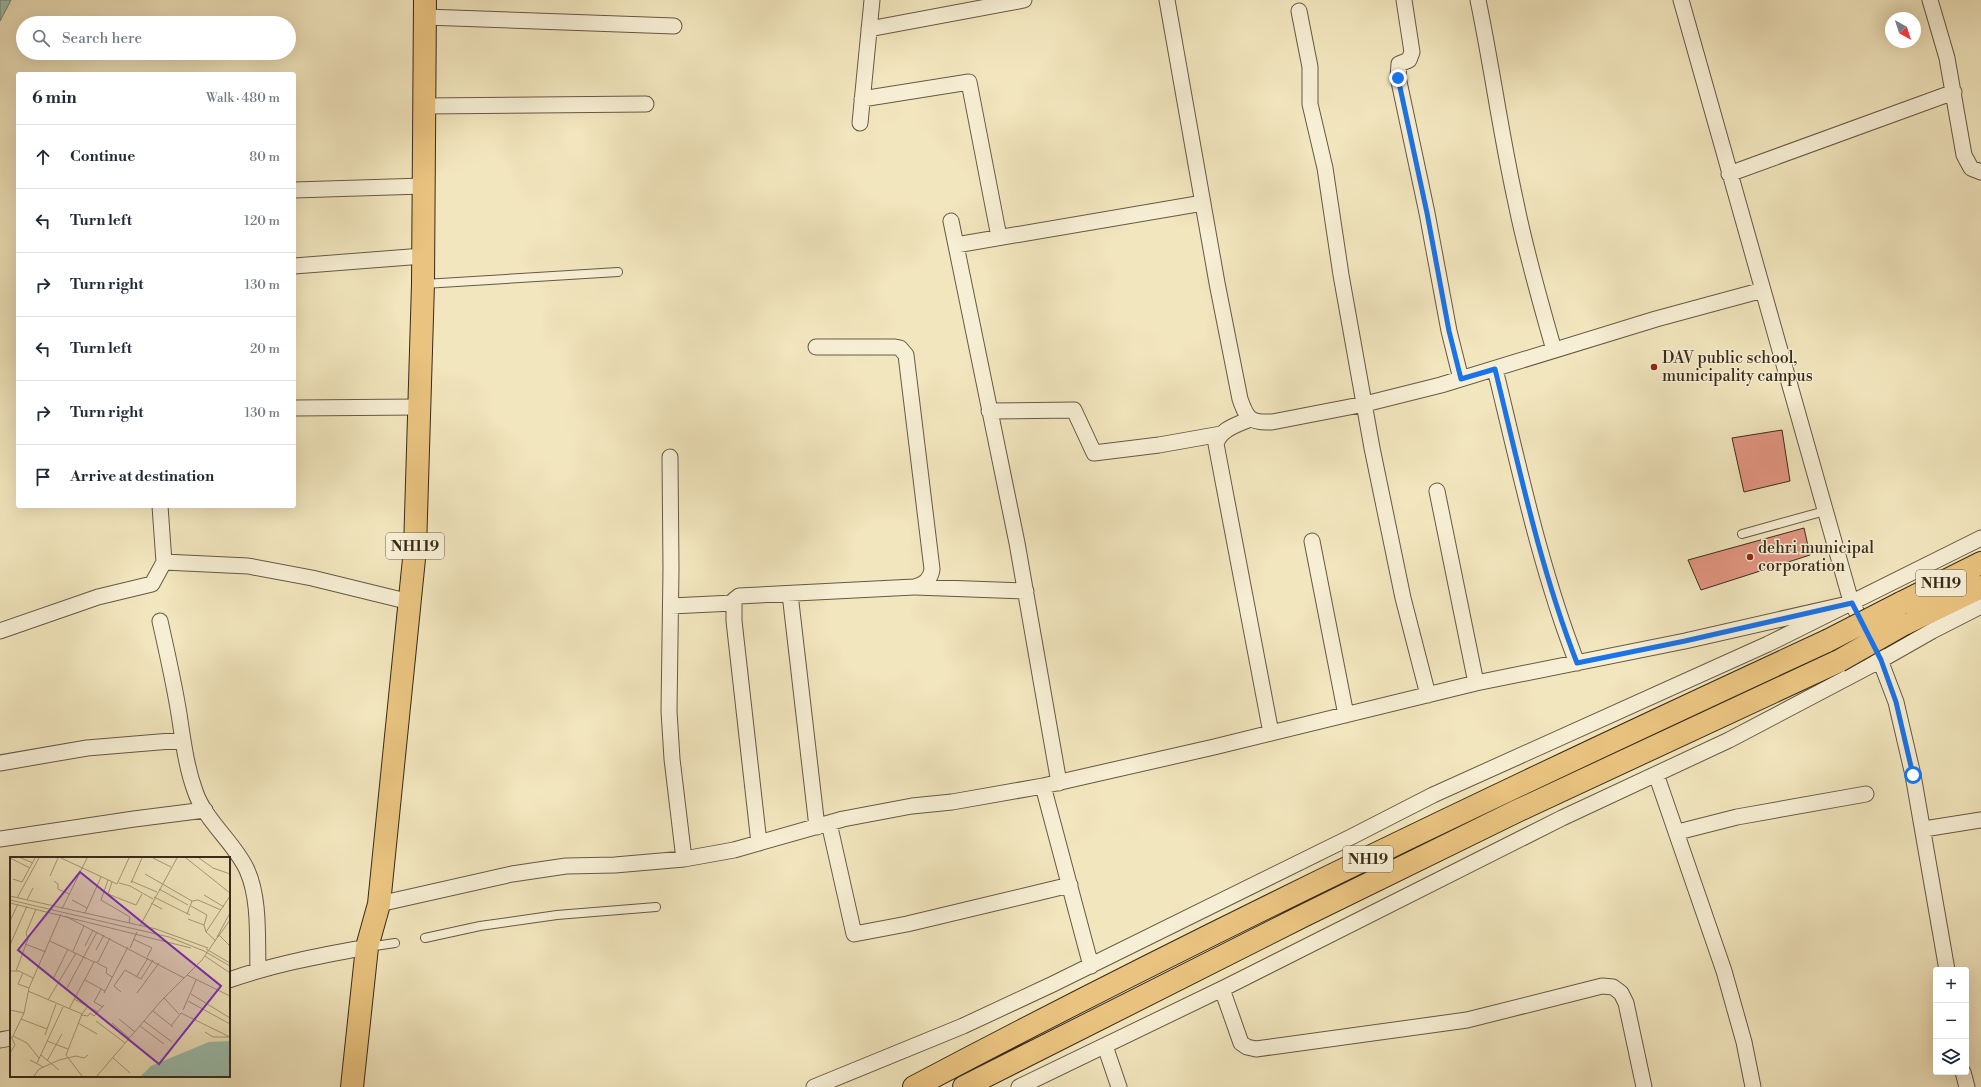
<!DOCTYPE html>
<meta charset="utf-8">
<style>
body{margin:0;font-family:"Libre Bodoni",serif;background:#f2f2f3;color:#1f2937}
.controls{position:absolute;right:12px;bottom:12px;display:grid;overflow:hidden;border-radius:4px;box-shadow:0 4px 16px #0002}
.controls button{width:36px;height:36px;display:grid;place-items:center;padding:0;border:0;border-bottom:1px solid #e0e1e3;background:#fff;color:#1f2937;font:20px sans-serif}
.compass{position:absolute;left:1885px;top:12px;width:36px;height:36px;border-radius:50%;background:#fff;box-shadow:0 4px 16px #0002;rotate:141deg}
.stop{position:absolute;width:12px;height:12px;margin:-9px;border:3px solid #1a73e8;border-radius:50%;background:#fff}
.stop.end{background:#1a73e8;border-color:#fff;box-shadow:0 1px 4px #0008}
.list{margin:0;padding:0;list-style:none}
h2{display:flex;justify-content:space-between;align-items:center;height:52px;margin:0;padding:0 16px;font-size:17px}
h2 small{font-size:13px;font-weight:400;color:#747a83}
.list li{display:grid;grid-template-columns:26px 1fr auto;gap:12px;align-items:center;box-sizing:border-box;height:64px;padding:0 16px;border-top:1px solid #e0e1e3}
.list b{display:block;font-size:15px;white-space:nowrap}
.list em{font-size:13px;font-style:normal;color:#747a83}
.icon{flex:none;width:22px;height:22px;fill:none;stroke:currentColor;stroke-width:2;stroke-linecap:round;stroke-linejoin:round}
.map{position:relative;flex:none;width:1981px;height:1087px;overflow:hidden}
.search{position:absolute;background:#fff;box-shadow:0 4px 16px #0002;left:16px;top:16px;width:280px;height:44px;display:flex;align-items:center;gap:10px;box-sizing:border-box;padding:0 14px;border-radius:22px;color:#747a83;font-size:15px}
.panel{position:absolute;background:#fff;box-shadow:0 4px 16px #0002;left:16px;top:72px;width:280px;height:436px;border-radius:4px}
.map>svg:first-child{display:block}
.water{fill:#9bc0b0;stroke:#738474}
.building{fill:#e29582;stroke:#382a19}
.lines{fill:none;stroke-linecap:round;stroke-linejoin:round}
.lane-casing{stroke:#665942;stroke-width:10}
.street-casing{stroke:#665942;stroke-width:17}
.highway-casing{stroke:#382a19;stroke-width:24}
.lane{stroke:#f7efd5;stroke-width:8}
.street{stroke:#f7efd5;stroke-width:15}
.highway{stroke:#e9c37f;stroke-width:22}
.highway-bridge-casing{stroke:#382a19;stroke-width:24;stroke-linecap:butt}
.highway-bridge{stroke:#e9c37f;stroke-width:22}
.route{stroke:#1a73e8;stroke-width:5}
.poi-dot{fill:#8f2418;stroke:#f7efd5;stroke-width:1.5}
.labels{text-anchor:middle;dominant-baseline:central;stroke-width:3;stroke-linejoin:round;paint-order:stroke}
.shield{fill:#f7efd5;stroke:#716551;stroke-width:1}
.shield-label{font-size:15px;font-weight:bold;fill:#382a19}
.poi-label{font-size:16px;fill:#382a19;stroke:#f7efd5;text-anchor:start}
.inset-road{fill:none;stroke:#a89b7c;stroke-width:1}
.view{fill:#7b2cbf;fill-opacity:0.15;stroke:#7b2cbf;stroke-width:2}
.inset-edge{fill:none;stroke:#382a19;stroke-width:2}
</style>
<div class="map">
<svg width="1981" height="1087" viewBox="0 0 1981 1087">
<rect width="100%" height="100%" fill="#f2e6be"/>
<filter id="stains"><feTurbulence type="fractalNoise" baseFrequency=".005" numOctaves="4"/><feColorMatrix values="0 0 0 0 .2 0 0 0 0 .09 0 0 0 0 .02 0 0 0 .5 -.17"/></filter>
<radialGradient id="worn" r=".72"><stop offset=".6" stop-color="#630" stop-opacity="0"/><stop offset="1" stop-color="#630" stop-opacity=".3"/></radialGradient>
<path class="water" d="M0,0H11L0,21Z"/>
<path class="building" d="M1782,430L1790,481L1744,492L1732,438Z
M1804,528L1810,555L1701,590L1688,560Z"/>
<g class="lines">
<g class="lane-casing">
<path id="lane" d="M424,284L618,272
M1742,534L1825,511
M425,938L480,926L557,915L656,907
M368,947L395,943"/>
</g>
<g class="street-casing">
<path id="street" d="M1167,0L1217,283L1240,399C1247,419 1250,423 1272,422L1365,404L1441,385L1656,319L1763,290
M1404,0L1412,52L1409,60L1399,64L1398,77L1427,213L1449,331L1461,379
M1478,0C1492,67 1501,136 1516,203C1526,253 1540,301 1554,350
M1681,0L1850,598L1856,611
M1930,0L1947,58L1964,155L1971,168L1981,172
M1299,11L1310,67V104L1325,168L1341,275L1372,448L1403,598L1428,695
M425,17L674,26
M869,29L1024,0
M862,99L969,82L999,237
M424,106L646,104
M860,123L872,0
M1729,174L1954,92
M294,190L423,186
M951,221L1017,543L1059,783
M956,245L1203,203
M294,266L423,256
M1495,369C1519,467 1540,568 1577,663
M294,408L419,407
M989,411L1074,410L1094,453L1159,445L1221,434
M1250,419C1237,425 1220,429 1216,444L1271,733
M670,457L671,568L669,711L672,759L684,859
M1437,491L1476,683
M1312,541L1346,715
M164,562L248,566L312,578L410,602
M915,587L1026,591
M790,594L817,827
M671,606L733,603
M160,621C167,652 174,683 179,714C183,740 186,766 195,791C205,821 235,843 247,870C260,899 257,938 258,969
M0,631L98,597L152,584L164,562L160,506
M1877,652L1896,702L1913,775L1947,970
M0,763L87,748L183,740
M1656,774L1724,971L1744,1042L1753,1087
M1043,786L1091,966
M829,823L854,934L907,924L1070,885
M1924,829L1981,820
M1678,832L1737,817L1866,794
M0,839L134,819L205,810
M759,843L734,621V600L739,596L914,587C924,585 931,579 932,569L906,355L900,348L895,347H816
M379,904L512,874L566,866L615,865L684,859L734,850L843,819L912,806L952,802L1043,786L1214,747L1476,683L1685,641L1852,603
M229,980C274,964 320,956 367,947
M1222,989L1241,1043L1247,1047L1256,1049L1467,1020L1602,986L1613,987L1621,993L1626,1003L1644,1087
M0,1040L11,1038
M1105,1046L1119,1087
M1963,1072L1967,1087
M814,1087L963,1026L1053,984L1351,837L1433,795L1768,644L1981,538
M1019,1087L1226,987L1562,818L1729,740L1881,660L1932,631L1981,606"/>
</g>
<g class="highway-casing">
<path id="highway" d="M1901,603L1981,563
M1904,624L1981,587
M352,1087L367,947L379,904L415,549L423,284L425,0
M914,1087C1213,929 1520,783 1827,641
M964,1087L1305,915L1515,812L1839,661"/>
</g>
<use href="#lane" class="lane"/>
<use href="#street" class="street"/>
<use href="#highway" class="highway"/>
<g class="highway-bridge-casing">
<path id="highway-bridge" d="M1827,641L1901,603
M1839,661L1904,624"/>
</g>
<use href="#highway-bridge" class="highway-bridge"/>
</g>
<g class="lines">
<path class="route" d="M1398,78L1427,213L1449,331L1461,379L1495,369C1519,467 1540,568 1577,663L1685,641L1852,603L1881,660L1896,702L1913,775"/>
</g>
<g class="poi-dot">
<circle cx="1654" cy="367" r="4"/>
<circle cx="1750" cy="557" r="4"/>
</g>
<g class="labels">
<g class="shield">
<rect x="386" y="533" width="58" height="26" rx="3"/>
<rect x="1916" y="570" width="50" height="26" rx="3"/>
<rect x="1343" y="846" width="50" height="26" rx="3"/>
</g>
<g class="shield-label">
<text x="415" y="546">NH119</text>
<text x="1941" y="583">NH19</text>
<text x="1368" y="859">NH19</text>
</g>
<g class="poi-label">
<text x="1662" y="358">DAV public school,<tspan x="1662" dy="18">municipality campus</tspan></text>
<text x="1758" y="548">dehri municipal<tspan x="1758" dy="18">corporation</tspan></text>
</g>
</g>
<g transform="translate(10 857)">
<rect width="220" height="220" fill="#f2e6be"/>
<path d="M220,184V219H131L141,209L199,185Z" fill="#9bc0b0"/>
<path class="inset-road" d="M0,1L20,11M11,1L23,6M51,1L107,27L119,1M143,1L161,10M176,1L220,36M189,1L203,11L220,17M135,17L182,44L177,57M40,19L48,1M3,22L12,25L25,1M98,23L91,43L120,60L119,66M44,24L48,27V32L59,37M121,24L147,35M102,25L98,37L113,43L126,48L132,37M109,26L120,29L143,42M121,26L132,1M149,32L178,48M194,38L214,50M0,39L146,72L198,91M144,40L180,58M7,41L29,1M0,43L159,80L194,94L220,109M17,43L23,31M62,43L77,51M182,44L188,43L211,53M0,46L181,91M141,46L152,52M181,49L197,58L194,68L196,75M52,52L77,1M75,56L91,20M55,59L174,121M178,62L194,68M0,64L8,47M130,69L167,1M207,80L220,56M208,80L220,63M123,82L142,91L137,100M40,84L84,105L59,152M206,84L196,75L220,39M15,87L36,95M0,88L17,49M75,89L83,73M120,91L127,75M196,92L220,106M86,93L94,78M63,94L74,69M195,99L220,116M84,105H88L100,81M87,106L97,111L96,116L102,120M0,114H9L23,121M6,114L18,82L16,76L26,52M13,116L8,127L19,131M177,118L220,139M127,119L138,101M43,122L58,92M75,123L95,134M57,131L87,75M91,132L84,145L93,150M18,134L72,157M111,135L104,129L115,113L131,122L143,103M94,136L118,90M127,136L149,106M181,137L220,161M154,141L169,157M64,142L88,155M38,143L66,96M178,144L220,167M0,153L14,156M173,153L186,123M143,154L163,170M71,158L78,159L80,156L84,159L94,148M11,162L37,172M109,162L125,175M86,164L115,186M134,164L162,185M68,166L87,177M102,166L119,181M130,169L154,187M161,169L171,156L220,180M195,175L203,180H219M35,178L46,147M3,179L17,186L29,201M0,180L2,181L14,156L19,131L51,57M37,184L58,192M0,196L5,188L2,181M31,198L49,213M103,201L120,216M20,203L33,210M37,204L52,177M27,206L53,150M24,219L29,212L49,203L66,199L74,201L78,198M72,219L56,198L72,157L78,149M87,219L151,144L192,103L209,78L220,89"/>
<path class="view" d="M70,15L211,129L149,207L8,93Z"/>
<rect width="220" height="220" class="inset-edge"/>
</g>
<rect width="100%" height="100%" filter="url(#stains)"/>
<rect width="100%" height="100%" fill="url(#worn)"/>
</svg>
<div class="controls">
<button>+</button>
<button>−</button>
<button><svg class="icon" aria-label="layers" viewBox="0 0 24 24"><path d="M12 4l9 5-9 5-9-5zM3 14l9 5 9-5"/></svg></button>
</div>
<svg class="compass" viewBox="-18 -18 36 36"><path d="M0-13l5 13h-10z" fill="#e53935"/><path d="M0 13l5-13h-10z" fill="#747a83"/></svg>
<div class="stop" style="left:1913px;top:775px"></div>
<div class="stop end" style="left:1398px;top:78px"></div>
<div class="search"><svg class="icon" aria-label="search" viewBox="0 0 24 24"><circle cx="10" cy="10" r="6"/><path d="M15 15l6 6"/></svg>Search here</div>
<section class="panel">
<h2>6 min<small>Walk · 480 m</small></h2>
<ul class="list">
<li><svg class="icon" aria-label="ahead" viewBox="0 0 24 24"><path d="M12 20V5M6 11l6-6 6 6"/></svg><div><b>Continue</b></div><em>80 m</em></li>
<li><svg class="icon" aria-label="left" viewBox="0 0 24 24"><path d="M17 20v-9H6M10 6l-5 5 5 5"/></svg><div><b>Turn left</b></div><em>120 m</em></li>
<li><svg class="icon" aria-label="right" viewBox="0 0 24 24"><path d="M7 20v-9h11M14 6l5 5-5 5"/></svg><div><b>Turn right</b></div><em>130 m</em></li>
<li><svg class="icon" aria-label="left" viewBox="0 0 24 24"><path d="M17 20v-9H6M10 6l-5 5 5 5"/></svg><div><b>Turn left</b></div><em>20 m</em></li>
<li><svg class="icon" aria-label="right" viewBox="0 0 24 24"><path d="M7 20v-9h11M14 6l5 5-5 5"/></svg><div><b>Turn right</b></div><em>130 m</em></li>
<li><svg class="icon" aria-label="arrive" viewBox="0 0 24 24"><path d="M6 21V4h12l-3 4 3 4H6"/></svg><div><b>Arrive at destination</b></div></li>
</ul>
</section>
</div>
